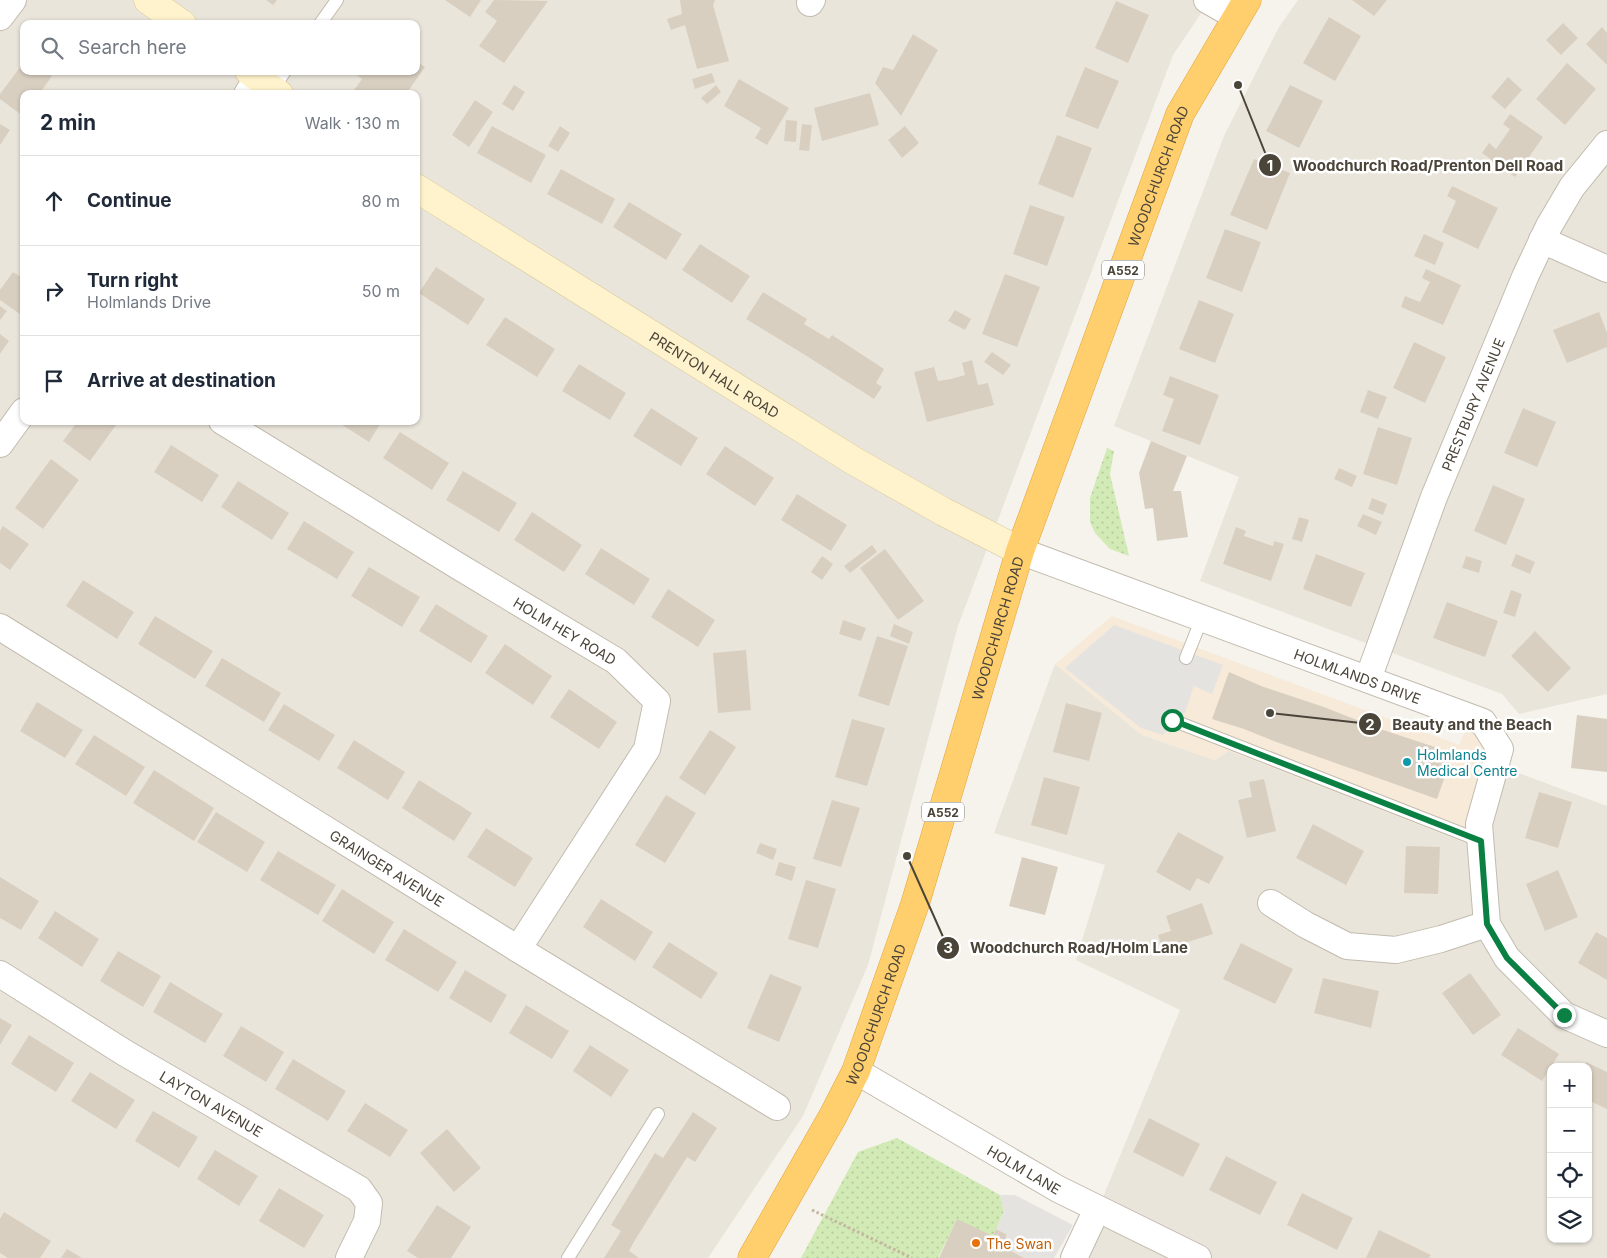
<!DOCTYPE html>
<meta charset="utf-8">
<style>
body{margin:0;font-family:Inter,sans-serif;background:#f6f6f7;color:#1f2937}
.controls{position:absolute;right:15px;bottom:15px;display:grid;overflow:hidden;border-radius:10px;box-shadow:0 1px 4px #0004}
.controls button{width:45px;height:45px;display:grid;place-items:center;padding:0;border:0;border-bottom:1px solid #e0e1e3;background:#fff;color:#1f2937;font:25px sans-serif}
.stop{position:absolute;width:15px;height:15px;margin:-11px;border:4px solid #0b8043;border-radius:50%;background:#fff}
.stop.end{background:#0b8043;border-color:#fff;box-shadow:0 1px 5px #0008}
.list{margin:0;padding:0;list-style:none}
h2{display:flex;justify-content:space-between;align-items:center;height:65px;margin:0;padding:0 20px;font-size:21px}
h2 small{font-size:16px;font-weight:400;color:#747a83}
.list li{display:grid;grid-template-columns:32px 1fr auto;gap:15px;align-items:center;box-sizing:border-box;height:90px;padding:0 20px;border-top:1px solid #e0e1e3}
.list b{display:block;font-size:19px;white-space:nowrap}
.list p{margin:0;font-size:16px;white-space:nowrap;color:#747a83}
.list em{font-size:16px;font-style:normal;color:#747a83}
.icon{flex:none;width:28px;height:28px;fill:none;stroke:currentColor;stroke-width:2;stroke-linecap:round;stroke-linejoin:round}
.map{position:relative;flex:none;width:1607px;height:1258px;overflow:hidden}
.search{position:absolute;background:#fff;box-shadow:0 1px 4px #0004;left:20px;top:20px;width:400px;height:55px;display:flex;align-items:center;gap:12px;box-sizing:border-box;padding:0 18px;border-radius:10px;color:#747a83;font-size:19px}
.panel{position:absolute;background:#fff;box-shadow:0 1px 4px #0004;left:20px;top:90px;width:400px;height:335px;border-radius:10px}
.map>svg:first-child{display:block}
.residential{fill:#eae5da;fill-rule:evenodd}
.commercial{fill:#f7ead8}
.grass{fill:url(#grass-dots)}
.parking{fill:#e5e3e0}
.building{fill:#d8cfc1}
.lines{fill:none;stroke-linecap:round;stroke-linejoin:round}
.lane-casing{stroke:#c2bbae;stroke-width:14}
.street-casing{stroke:#c2bbae;stroke-width:28}
.secondary-casing{stroke:#d6c79b;stroke-width:29}
.highway-casing{stroke:#e0a43c;stroke-width:29}
.path{stroke:#c4b79f;stroke-width:3;stroke-dasharray:2.5 2.5;stroke-linecap:butt}
.lane{stroke:#fff;stroke-width:12}
.street{stroke:#fff;stroke-width:26}
.secondary{stroke:#fff3cd;stroke-width:28}
.highway{stroke:#ffcf6e;stroke-width:28}
.route{stroke:#0b8043;stroke-width:6}
.culture-dot{fill:#0f9aa8;stroke:#fff;stroke-width:2}
.food-dot{fill:#e8710a;stroke:#fff;stroke-width:2}
.labels{text-anchor:middle;dominant-baseline:central;stroke-width:5;stroke-linejoin:round;paint-order:stroke}
.shield{fill:#fff;stroke:#817c74;stroke-width:1}
.shield-label{font-size:12px;font-weight:bold;fill:#4b4439}
.street-label{font-size:14px;fill:#4b4439;stroke:#fff}
.culture-label{font-size:14px;fill:#0d838f;stroke:#fff;text-anchor:start}
.food-label{font-size:14px;fill:#c56008;stroke:#fff;text-anchor:start}
.leader{fill:none;stroke:#4b4439;stroke-width:2}
.callout-dot{fill:#4b4439;stroke:#fff;stroke-width:2}
.mark-label{font-size:15px;text-anchor:middle;font-weight:bold;fill:#fff}
.callout-label{font-size:15px;text-anchor:middle;font-weight:bold;fill:#4b4439;stroke:#fff;stroke-width:5;stroke-linejoin:round;paint-order:stroke}
</style>
<div class="map">
<svg width="1607" height="1258" viewBox="0 0 1607 1258">
<defs>
<pattern id="grass-dots" width="8" height="8" patternUnits="userSpaceOnUse" patternTransform="scale(1.25)"><rect width="8" height="8" fill="#d2eab5"/><path d="M2 2h.1M6 6h.1" fill="none" stroke="#b6ca9c" stroke-width="1.8" stroke-linecap="round"/></pattern>
</defs>
<rect width="100%" height="100%" fill="#f6f3ec"/>
<path class="residential" d="M0,0H1210L1173,55L958,626L868,965L803,1116L708,1258H0ZM24,24H416V71H24ZM24,94H416V421H24Z
M1298,0H1607V694L1519,714L1502,694L1200,581L1239,477L1114,426L1224,136L1279,27Z
M1055,664L1142,735L1215,760L1229,750L1491,853L1493,823L1508,769L1607,806V1258H1078L1180,1010L1076,960L1105,865L994,833ZM1551,1067H1588V1239H1551Z"/>
<path class="commercial" d="M1112,616L1459,745L1465,732L1479,735L1492,749L1466,843L1229,751L1215,760L1142,735L1055,664Z"/>
<path class="grass" d="M1107,448L1114,451L1110,474L1129,556L1110,549L1095,533L1090,522V498Z
M897,1138L1000,1195L1004,1211L993,1236L957,1220L938,1258H801L858,1152Z"/>
<path class="parking" d="M1114,625L1223,665L1212,694L1194,686L1185,712L1163,735L1141,728L1065,668Z
M1000,1195H1015L1073,1225L1054,1258H1024L1007,1249L1006,1234L996,1229L1004,1211Z"/>
<path class="building" d="M266,0H277L273,5Z
M445,0H481L470,17Z
M494,0L548,1L504,63L479,46L497,21L485,12Z
M680,0H715L713,5L729,61L697,69L685,25L671,30L667,19L682,14Z
M1352,0H1387L1374,16Z
M1116,1L1149,15L1128,63L1095,48Z
M1329,17L1361,36L1335,81L1303,63Z
M1563,23L1578,38L1561,55L1546,40Z
M1602,27L1607,33V65L1586,44Z
M913,34L938,50L901,116L875,83L883,67L893,70Z
M416,61L425,67L406,94L400,91L399,94H351L362,79L352,71H416Z
M24,62V71H45L52,76L39,94H24L23,116L0,99V94Z
M1567,63L1596,89L1565,125L1536,99Z
M1085,67L1119,81L1098,129L1065,116Z
M712,73L715,82L695,89L692,79Z
M1508,77L1522,90L1505,109L1491,97Z
M739,79L789,108L767,145L755,138L761,128L724,106Z
M514,85L525,92L513,111L502,104Z
M716,85L721,92L707,104L701,98Z
M1290,85L1323,101L1299,148L1266,131Z
M870,93L879,125L822,141L814,108Z
M475,100L493,112L469,147L452,135Z
M1510,114L1543,137L1515,177L1482,153L1489,143L1496,149L1510,129L1503,124Z
M786,120L797,121L796,142L784,141Z
M0,124L10,130L0,145Z
M802,124L812,125L809,151L799,150Z
M492,126L546,155L531,183L477,153Z
M560,126L570,133L558,152L548,146Z
M905,126L919,143L902,158L888,140Z
M1057,135L1092,148L1073,198L1038,184Z
M1254,159L1290,173L1267,230L1230,215Z
M561,169L615,199L602,224L547,194Z
M1452,186L1498,208L1478,249L1442,232L1456,201L1447,196Z
M629,202L682,234L666,260L613,227Z
M1030,205L1065,217L1047,266L1013,254Z
M1225,229L1261,242L1242,292L1206,278Z
M1424,234L1444,243L1435,265L1414,256Z
M700,244L750,276L732,303L682,270Z
M436,267L485,299L468,325L419,293Z
M1426,269L1461,285L1443,325L1401,307L1405,296L1420,302L1430,282L1422,278Z
M13,272L24,279V317L0,300V290Z
M1005,274L1040,287L1017,347L982,334Z
M763,292L807,319L804,324L829,339L832,335L884,369L876,383L882,387L874,399L805,355L746,319Z
M1199,300L1234,314L1215,363L1179,349Z
M0,306L7,311L0,320Z
M955,310L971,319L965,330L948,321Z
M1599,312L1607,333V347L1567,363L1553,330Z
M505,317L555,349L537,377L486,345Z
M0,334L9,341L0,354Z
M1414,342L1446,357L1425,403L1393,388Z
M992,352L1011,365L1003,375L984,362Z
M972,360L978,385L988,383L994,405L927,422L914,372L934,367L938,381L951,379L965,375L962,363Z
M579,364L626,393L610,420L562,391Z
M1170,376L1219,395L1200,445L1162,431L1174,399L1163,395Z
M1368,390L1387,397L1378,419L1360,412Z
M651,408L698,438L681,466L633,436Z
M1523,408L1556,422L1537,467L1504,453Z
M78,421H119L90,461L63,441Z
M336,421H382L369,442Z
M1378,427L1412,438L1397,485L1363,474Z
M400,432L449,463L432,490L383,458Z
M1151,441L1187,456L1173,491H1181L1188,537L1157,541L1153,508L1145,509L1139,473Z
M171,445L219,475L202,502L154,472Z
M725,446L774,478L755,506L706,474Z
M51,459L79,480L43,529L15,508Z
M1339,468L1357,476L1352,487L1334,479Z
M463,471L517,503L499,532L446,500Z
M238,481L289,513L272,540L221,507Z
M1493,485L1525,499L1506,545L1474,531Z
M797,494L847,525L831,551L781,520Z
M1372,498L1387,504L1383,515L1368,509Z
M532,512L582,545L564,572L514,540Z
M1363,514L1382,522L1376,535L1357,526Z
M1299,517L1309,520L1302,542L1292,539Z
M304,521L354,552L337,579L287,549Z
M3,526L29,544L10,570L0,563V531Z
M1236,527L1246,531L1244,536L1273,546L1274,541L1284,544L1271,581L1223,564Z
M872,545L877,552L850,573L844,566Z
M601,548L650,579L634,605L585,574Z
M885,549L924,601L898,620L860,568Z
M1316,554L1365,573L1351,607L1303,589Z
M1516,554L1535,562L1530,574L1511,566Z
M822,556L833,564L822,580L811,572Z
M1466,556L1482,561L1479,573L1462,568Z
M369,567L420,597L402,627L351,596Z
M83,580L134,612L117,639L66,606Z
M668,589L715,620L698,647L651,617Z
M1511,590L1522,594L1515,617L1503,613Z
M1447,602L1498,621L1485,657L1433,638Z
M436,604L488,636L471,663L419,631Z
M155,616L213,651L195,679L138,644Z
M843,620L866,628L861,641L839,634Z
M894,624L913,632L909,644L890,636Z
M1535,631L1571,668L1548,692L1511,656Z
M877,636L908,646L889,706L858,696Z
M505,644L552,676L533,705L485,673Z
M746,650L751,710L718,713L713,653Z
M222,658L281,693L264,722L205,686Z
M1229,672L1261,686L1324,707L1377,728L1453,753L1437,799L1279,743L1244,729L1212,719Z
M569,689L617,722L599,749L550,717Z
M37,702L83,730L65,758L20,731Z
M1066,703L1102,713L1089,761L1053,752Z
M284,704L335,735L319,761L268,730Z
M1577,715L1607,719V772L1571,768Z
M852,719L885,728L867,786L835,777Z
M710,730L736,747L705,795L679,778Z
M94,735L145,767L126,796L75,764Z
M354,740L405,772L388,800L337,768Z
M154,770L214,808L194,841L133,803Z
M1044,777L1080,787L1067,835L1031,825Z
M1264,779L1276,831L1247,838L1238,800L1252,797L1249,782Z
M419,780L472,813L454,841L402,808Z
M1539,792L1572,802L1558,848L1525,838Z
M666,795L696,813L665,863L635,845Z
M832,800L860,808L841,867L813,859Z
M216,812L265,842L247,872L197,842Z
M1313,824L1364,851L1346,885L1296,858Z
M486,828L533,858L515,887L467,857Z
M1178,832L1224,857L1209,884L1197,878L1190,891L1156,872Z
M760,843L777,849L773,860L756,853Z
M1406,846L1440,847L1438,894L1404,893Z
M278,851L336,885L318,915L260,880Z
M1022,857L1058,867L1045,915L1009,906Z
M779,862L796,867L792,881L775,875Z
M1558,870L1578,917L1545,931L1526,884Z
M0,877L39,901L21,930L0,918Z
M806,880L836,889L818,948L788,939Z
M342,889L394,922L374,954L322,921Z
M601,899L653,932L635,961L583,927Z
M1202,903L1213,934L1163,950L1158,935L1171,931L1166,916Z
M55,911L99,939L82,967L38,938Z
M404,929L457,962L438,992L385,960Z
M1596,932L1607,938V980L1578,963Z
M669,942L718,973L701,999L652,967Z
M1241,943L1293,969L1275,1004L1223,979Z
M118,951L161,976L143,1007L100,981Z
M465,970L507,995L491,1023L449,998Z
M1470,973L1501,1015L1473,1035L1442,993Z
M770,974L802,987L779,1042L747,1028Z
M1323,978L1379,991L1371,1028L1314,1013Z
M170,982L223,1014L205,1043L153,1012Z
M526,1005L569,1031L552,1059L509,1033Z
M0,1018L12,1025L0,1045Z
M241,1026L284,1052L266,1082L223,1056Z
M1518,1028L1559,1054L1542,1081L1501,1055Z
M29,1035L74,1063L56,1092L11,1064Z
M590,1045L629,1070L611,1097L573,1071Z
M293,1059L346,1091L328,1121L275,1089Z
M1586,1062L1607,1072V1109L1588,1100V1067H1584Z
M90,1072L135,1100L116,1129L71,1101Z
M365,1103L408,1130L390,1157L347,1131Z
M153,1111L198,1137L179,1168L135,1141Z
M693,1112L717,1128L695,1162L687,1157L635,1240L629,1251L638,1257L637,1258H604L621,1231L611,1225L655,1153L663,1158Z
M1149,1118L1200,1144L1183,1177L1133,1152Z
M447,1129L481,1168L454,1192L420,1153Z
M215,1150L258,1176L239,1206L197,1179Z
M1226,1156L1277,1182L1260,1215L1209,1190Z
M279,1188L324,1215L304,1248L259,1221Z
M1302,1193L1353,1218L1337,1250L1287,1225Z
M437,1205L471,1227L451,1258H418L407,1251Z
M4,1212L51,1241L40,1258H8L0,1253V1219Z
M957,1219L993,1236L996,1229L1006,1234L1007,1249L1024,1258H939Z
M1379,1230L1431,1255L1429,1258H1366Z
M67,1249L82,1258H61Z"/>
<g class="lines">
<g class="lane-casing">
<path id="lane" d="M320,24L337,0
M273,89L285,71
M1186,658L1202,618
M1172,720L1481,841
M568,1258L658,1114"/>
</g>
<g class="street-casing">
<g id="street">
<path d="M1207,0L1237,17"/>
<path d="M810,3L812,0"/>
<path d="M0,17L13,0"/>
<path d="M247,94L258,77"/>
<path d="M1542,240L1607,269"/>
<path id="s1" d="M222,421L458,566L616,661L657,701L647,749L518,949"/>
<path d="M0,444L24,411"/>
<path id="s2" d="M1020,551L1483,722L1500,749L1479,824L1487,924L1507,958L1564,1015L1607,1034"/>
<path id="s3" d="M0,627L518,949L777,1107"/>
<path id="s4" d="M1368,679L1434,497L1525,277L1549,226L1572,187L1607,144"/>
<path d="M1271,903L1306,925L1347,946L1396,950L1441,939L1487,924"/>
<path id="s5" d="M0,974L125,1053L359,1189L369,1203L367,1221L349,1258"/>
<path id="s6" d="M856,1071L1058,1189L1198,1258"/>
<path d="M1074,1258L1097,1209"/>
</g>
</g>
<g class="secondary-casing">
<g id="secondary">
<path d="M148,0L182,24"/>
<path d="M249,71L279,94"/>
<path id="s7" d="M416,188L854,461L944,512L1020,551"/>
</g>
</g>
<g class="highway-casing">
<g id="highway">
<path id="s8" d="M752,1258L833,1116L856,1071L915,904L1020,551L1180,114L1247,0"/>
</g>
</g>
<path class="path" d="M812,1210L912,1258"/>
<use href="#lane" class="lane"/>
<use href="#street" class="street"/>
<use href="#secondary" class="secondary"/>
<use href="#highway" class="highway"/>
</g>
<g class="lines">
<path class="route" d="M1172,720L1481,841L1487,924L1507,958L1564,1015"/>
</g>
<circle class="culture-dot" cx="1407" cy="762" r="5"/>
<circle class="food-dot" cx="976" cy="1243" r="5"/>
<g class="labels">
<g class="shield">
<rect x="1102" y="260.5" width="42" height="19" rx="4"/>
<rect x="922" y="802.5" width="42" height="19" rx="4"/>
</g>
<g class="shield-label">
<text x="1123" y="270">A552</text>
<text x="943" y="812">A552</text>
</g>
<g class="street-label">
<text stroke="none"><textPath href="#s8" startOffset="1159">WOODCHURCH ROAD</textPath></text>
<text stroke="none"><textPath href="#s7" startOffset="352">PRENTON HALL ROAD</textPath></text>
<text stroke="none"><textPath href="#s4" startOffset="294">PRESTBURY AVENUE</textPath></text>
<text stroke="none"><textPath href="#s8" startOffset="679">WOODCHURCH ROAD</textPath></text>
<text stroke="none"><textPath href="#s1" startOffset="402">HOLM HEY ROAD</textPath></text>
<text stroke="none"><textPath href="#s2" startOffset="360">HOLMLANDS DRIVE</textPath></text>
<text stroke="none"><textPath href="#s3" startOffset="456">GRAINGER AVENUE</textPath></text>
<text stroke="none"><textPath href="#s8" startOffset="274">WOODCHURCH ROAD</textPath></text>
<text stroke="none"><textPath href="#s5" startOffset="248">LAYTON AVENUE</textPath></text>
<text stroke="none"><textPath href="#s6" startOffset="195">HOLM LANE</textPath></text>
</g>
<g class="culture-label">
<text x="1417" y="754">Holmlands<tspan x="1417" dy="16">Medical Centre</tspan></text>
</g>
<g class="food-label">
<text x="986" y="1243">The Swan</text>
</g>
</g>
<path class="leader" d="M1238 85L1270 165M1270 713L1370 724M907 856L948 948"/>
<g class="callout-dot">
<circle cx="1238" cy="85" r="5"/>
<circle cx="1270" cy="713" r="5"/>
<circle cx="907" cy="856" r="5"/>
<circle cx="1270" cy="165" r="12"/>
<circle cx="1370" cy="724" r="12"/>
<circle cx="948" cy="948" r="12"/>
</g>
<g class="mark-label">
<text x="1270" y="171">1</text>
<text x="1370" y="730">2</text>
<text x="948" y="953">3</text>
</g>
<g class="callout-label">
<text x="1428" y="171">Woodchurch Road/Prenton Dell Road</text>
<text x="1472" y="730">Beauty and the Beach</text>
<text x="1079" y="953">Woodchurch Road/Holm Lane</text>
</g>
</svg>
<div class="controls">
<button>+</button>
<button>−</button>
<button><svg class="icon" aria-label="locate" viewBox="0 0 24 24"><circle cx="12" cy="12" r="6"/><path d="M12 2v4M12 18v4M2 12h4M18 12h4"/></svg></button>
<button><svg class="icon" aria-label="layers" viewBox="0 0 24 24"><path d="M12 4l9 5-9 5-9-5zM3 14l9 5 9-5"/></svg></button>
</div>
<div class="stop" style="left:1172px;top:720px"></div>
<div class="stop end" style="left:1564px;top:1015px"></div>
<div class="search"><svg class="icon" aria-label="search" viewBox="0 0 24 24"><circle cx="10" cy="10" r="6"/><path d="M15 15l6 6"/></svg>Search here</div>
<section class="panel">
<h2>2 min<small>Walk · 130 m</small></h2>
<ul class="list">
<li><svg class="icon" aria-label="ahead" viewBox="0 0 24 24"><path d="M12 20V5M6 11l6-6 6 6"/></svg><div><b>Continue</b></div><em>80 m</em></li>
<li><svg class="icon" aria-label="right" viewBox="0 0 24 24"><path d="M7 20v-9h11M14 6l5 5-5 5"/></svg><div><b>Turn right</b><p>Holmlands Drive</p></div><em>50 m</em></li>
<li><svg class="icon" aria-label="arrive" viewBox="0 0 24 24"><path d="M6 21V4h12l-3 4 3 4H6"/></svg><div><b>Arrive at destination</b></div></li>
</ul>
</section>
</div>
